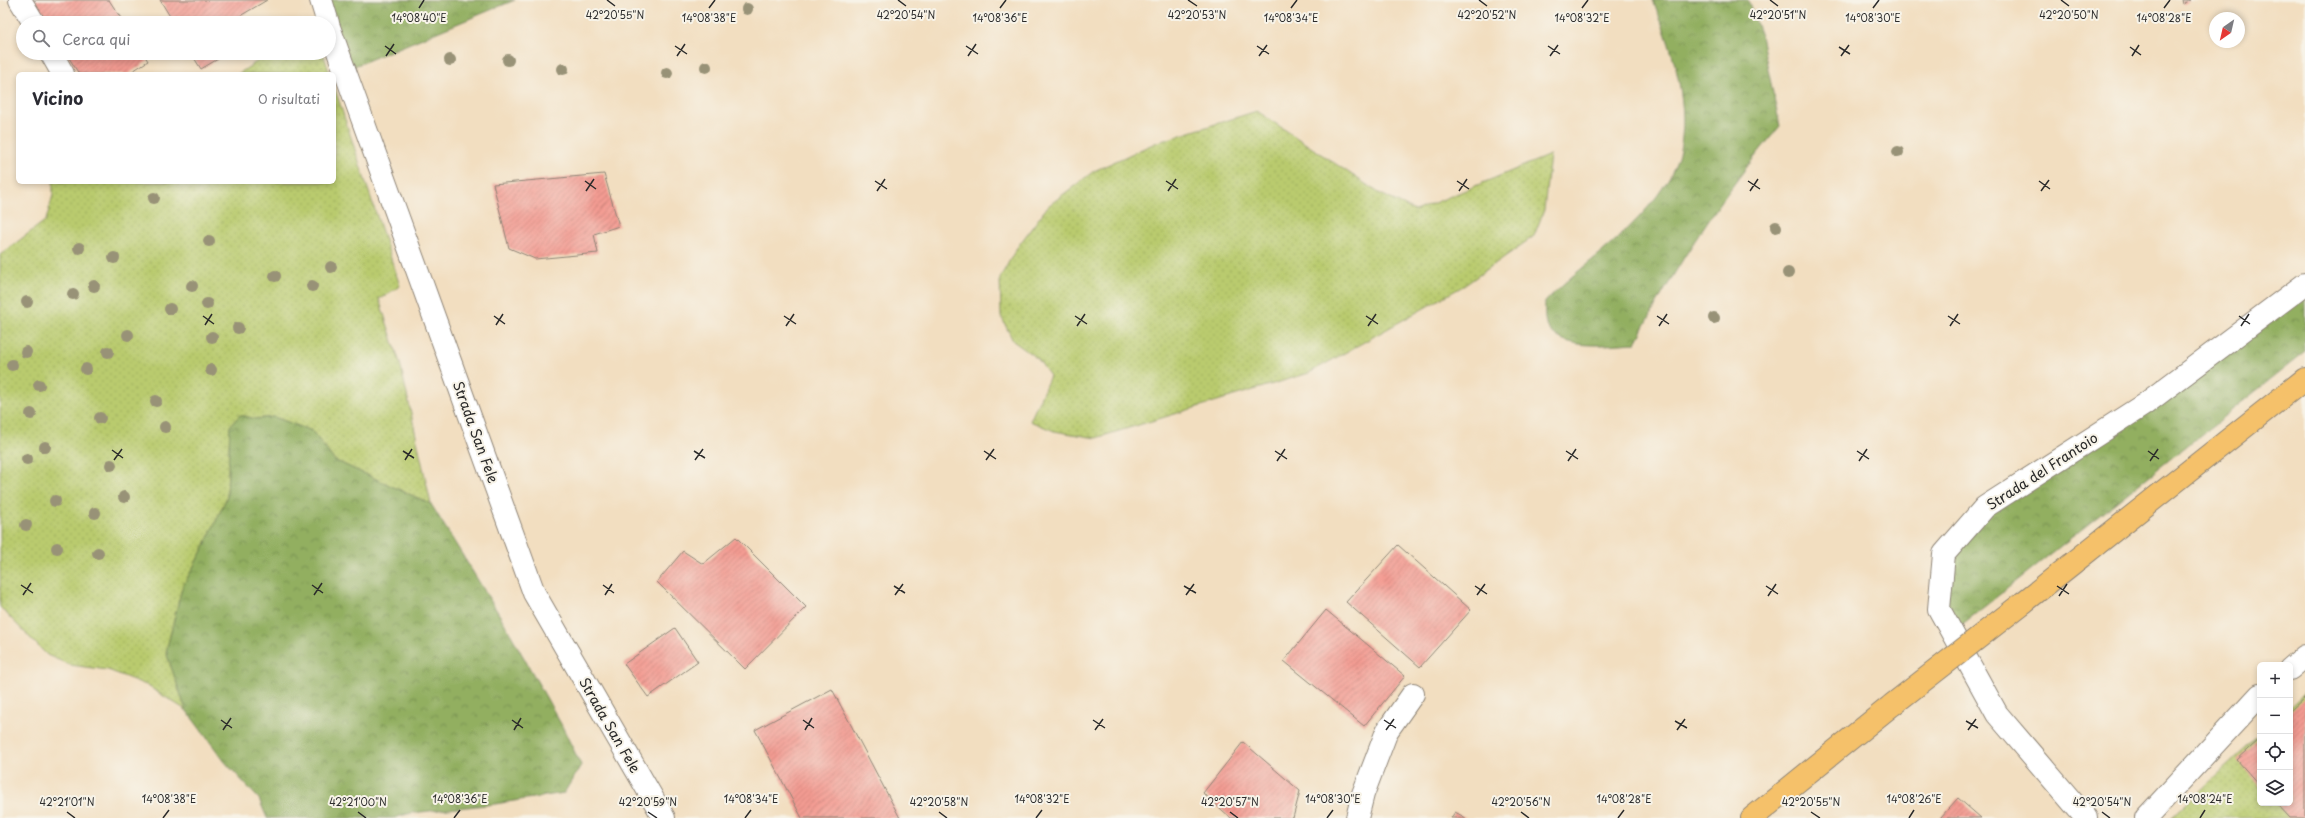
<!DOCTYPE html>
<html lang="it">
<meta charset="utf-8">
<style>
body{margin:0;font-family:"Playpen Sans",sans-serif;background:#f2f2f3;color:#2b2b33}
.controls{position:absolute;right:12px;bottom:12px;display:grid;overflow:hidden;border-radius:6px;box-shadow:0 2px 6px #0003}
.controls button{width:36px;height:36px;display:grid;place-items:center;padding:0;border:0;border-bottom:1px solid #e1e1e2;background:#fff;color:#2b2b33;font:20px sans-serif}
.compass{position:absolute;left:2209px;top:12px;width:36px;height:36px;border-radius:50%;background:#fff;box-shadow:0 2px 6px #0003;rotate:214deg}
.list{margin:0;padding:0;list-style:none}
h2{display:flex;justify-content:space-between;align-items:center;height:52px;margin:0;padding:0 16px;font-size:17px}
h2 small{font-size:13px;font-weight:400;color:#7c7c81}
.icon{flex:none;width:22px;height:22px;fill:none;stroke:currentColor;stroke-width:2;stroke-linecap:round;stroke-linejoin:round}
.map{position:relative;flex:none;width:2305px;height:818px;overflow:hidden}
.search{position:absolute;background:#fff;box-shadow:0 2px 6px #0003;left:16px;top:16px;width:320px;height:44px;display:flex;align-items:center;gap:10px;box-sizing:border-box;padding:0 14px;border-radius:22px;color:#7c7c81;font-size:15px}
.panel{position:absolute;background:#fff;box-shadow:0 2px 6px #0003;left:16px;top:72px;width:320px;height:112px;border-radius:6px}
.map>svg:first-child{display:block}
.grass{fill:url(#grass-dots);stroke:#727b4c}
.forest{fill:url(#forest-crowns);stroke:#5e6d46}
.building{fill:url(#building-hatch)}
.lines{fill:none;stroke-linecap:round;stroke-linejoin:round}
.street-casing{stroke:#8e8476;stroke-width:24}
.highway-casing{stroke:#8e8476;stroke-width:24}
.street{stroke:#fff;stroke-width:22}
.highway{stroke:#f5c16b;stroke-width:22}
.highway-bridge-casing{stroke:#8e8476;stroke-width:24;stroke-linecap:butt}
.highway-bridge{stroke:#f5c16b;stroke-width:22}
.tree{fill:#989277}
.ticks{fill:none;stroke:#2b2b2b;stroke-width:1.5}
.labels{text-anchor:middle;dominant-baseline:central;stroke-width:4;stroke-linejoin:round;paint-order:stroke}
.street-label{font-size:14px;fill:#2b2b2b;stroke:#f7f3e8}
.ticks-label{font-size:10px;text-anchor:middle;fill:#2b2b2b;stroke:#f7f3e8;stroke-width:4;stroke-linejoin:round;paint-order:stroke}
</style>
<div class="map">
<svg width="2305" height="818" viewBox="0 0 2305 818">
<defs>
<pattern id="grass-dots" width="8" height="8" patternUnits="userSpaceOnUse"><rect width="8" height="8" fill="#b9cb6e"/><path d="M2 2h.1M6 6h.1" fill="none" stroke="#9fae5f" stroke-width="1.8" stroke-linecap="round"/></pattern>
<pattern id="forest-crowns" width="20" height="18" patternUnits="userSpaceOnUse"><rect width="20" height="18" fill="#92af61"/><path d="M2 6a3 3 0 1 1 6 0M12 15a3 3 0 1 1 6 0" fill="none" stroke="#778f50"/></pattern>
<pattern id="building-hatch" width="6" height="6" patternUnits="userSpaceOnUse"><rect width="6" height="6" fill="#f39b92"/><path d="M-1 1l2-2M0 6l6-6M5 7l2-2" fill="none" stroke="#c57f77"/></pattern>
</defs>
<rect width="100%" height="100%" fill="#f7f3e8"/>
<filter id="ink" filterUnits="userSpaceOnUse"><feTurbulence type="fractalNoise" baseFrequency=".025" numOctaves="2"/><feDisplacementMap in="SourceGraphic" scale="8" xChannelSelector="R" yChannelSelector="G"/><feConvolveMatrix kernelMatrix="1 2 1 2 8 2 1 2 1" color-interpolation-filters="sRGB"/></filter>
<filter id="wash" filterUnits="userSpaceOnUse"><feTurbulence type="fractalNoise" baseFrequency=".012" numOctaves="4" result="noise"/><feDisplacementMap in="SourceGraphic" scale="16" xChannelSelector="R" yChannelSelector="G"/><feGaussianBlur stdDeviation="0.9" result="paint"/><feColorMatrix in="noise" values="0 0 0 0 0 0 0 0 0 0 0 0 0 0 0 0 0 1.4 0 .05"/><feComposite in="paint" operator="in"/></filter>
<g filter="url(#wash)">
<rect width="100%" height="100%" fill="#f2dec0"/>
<path class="grass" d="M270,53H323L330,74H238Z
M334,86L400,286L379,299L400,363L431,504L334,460L312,431L274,417L256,419L240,415L230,426L227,497L203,549L182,588L166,652L186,710L146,685L108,670L70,665L47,655L0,607V255L46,220L53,195V182H334Z
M1257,111L1379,193L1415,211L1550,155L1544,210L1534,236L1465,285L1309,373L1096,438L1054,431L1030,421L1050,376L1038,359L1013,341L1001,316L1000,278L1016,249L1048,206L1094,171L1155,143Z
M2305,692V818H2171L2260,735V803H2290V707Z"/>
<path class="forest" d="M325,0H515L352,67Z
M1653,0H1748L1761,36L1780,126C1724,192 1675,266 1636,343C1609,344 1560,353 1546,324C1544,318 1545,308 1545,302C1567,278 1594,260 1618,238C1644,214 1676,180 1681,144C1689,96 1670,44 1653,0Z
M2305,292V352L1955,630L1945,602L1955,553L1998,505Z
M240,415L256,419L274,417L312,431L334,460L431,504L505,624L561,724L581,765L564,793L495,804L411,813L394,818H267L259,799L225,762L186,710L166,652L182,588L203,549L227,497L230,426Z"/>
<g id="blocks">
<path class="building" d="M32,0H109L124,23H47Z
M160,0H267L235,19L237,23H174Z
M2182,0H2191L2183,4Z
M66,53H143L148,61L128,74H79Z
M191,53H228L201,69Z
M604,174L619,226L594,234L598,253L535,259L509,248L493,184Z
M736,537L806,607L745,669L657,582L683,551L703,564Z
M1398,545L1471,610L1420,667L1346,602Z
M1326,610L1405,676L1364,726L1284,661Z
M675,628L698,662L648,697L624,664Z
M832,689L900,818H802L755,730Z
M2305,697V818H2290L2276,803H2290V711Z
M2260,739V786L2237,760Z
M1243,742L1300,791L1293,818H1231L1203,793Z
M1958,798L1981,818H1940Z
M1455,812L1466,818H1451Z"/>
</g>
</g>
<g filter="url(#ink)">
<use href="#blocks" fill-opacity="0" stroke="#8e8476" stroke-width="1"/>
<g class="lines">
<g class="street-casing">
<path id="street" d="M20,0L34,23
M321,0L328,23
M329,27L534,593L664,818
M51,53L63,74
M2290,669L2305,656
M1357,818L1363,794L1387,731L1413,694
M2086,818L1997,714L1939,609L1944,554L1985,507L2145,404L2305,284
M2146,818L2260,695"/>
</g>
<g class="highway-casing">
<path id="highway" d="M2024,602L2305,379
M1752,818L1892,705"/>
</g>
<use href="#street" class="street"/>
<use href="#highway" class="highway"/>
<g class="highway-bridge-casing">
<path id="highway-bridge" d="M1892,705L2024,602"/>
</g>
<use href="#highway-bridge" class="highway-bridge"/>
</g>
<g class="tree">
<circle cx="747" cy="9" r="6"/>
<circle cx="450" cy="60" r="6"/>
<circle cx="508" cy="60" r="6"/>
<circle cx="706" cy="67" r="6"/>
<circle cx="563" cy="69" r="6"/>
<circle cx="667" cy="73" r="6"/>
<circle cx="1898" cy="152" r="6"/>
<circle cx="154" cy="198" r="6"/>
<circle cx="1776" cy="227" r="6"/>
<circle cx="209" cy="241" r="6"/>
<circle cx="79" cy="248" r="6"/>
<circle cx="114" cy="258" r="6"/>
<circle cx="331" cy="267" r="6"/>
<circle cx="1788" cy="273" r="6"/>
<circle cx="275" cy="276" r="6"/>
<circle cx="94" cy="286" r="6"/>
<circle cx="192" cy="286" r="6"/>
<circle cx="312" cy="286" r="6"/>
<circle cx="73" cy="294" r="6"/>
<circle cx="27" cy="302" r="6"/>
<circle cx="207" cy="304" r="6"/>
<circle cx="170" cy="309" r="6"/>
<circle cx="1714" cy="318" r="6"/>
<circle cx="238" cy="328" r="6"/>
<circle cx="128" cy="335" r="6"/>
<circle cx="212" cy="337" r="6"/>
<circle cx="26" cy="352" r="6"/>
<circle cx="108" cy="352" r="6"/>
<circle cx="12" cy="365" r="6"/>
<circle cx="86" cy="369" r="6"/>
<circle cx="211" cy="370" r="6"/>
<circle cx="39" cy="385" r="6"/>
<circle cx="156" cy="401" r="6"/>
<circle cx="31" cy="414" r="6"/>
<circle cx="100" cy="418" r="6"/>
<circle cx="165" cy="427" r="6"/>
<circle cx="45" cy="447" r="6"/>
<circle cx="27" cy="459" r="6"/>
<circle cx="111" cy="465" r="6"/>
<circle cx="124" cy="497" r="6"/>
<circle cx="55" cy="501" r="6"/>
<circle cx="95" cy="513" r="6"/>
<circle cx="26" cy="525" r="6"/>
<circle cx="57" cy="548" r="6"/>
<circle cx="98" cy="553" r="6"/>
</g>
</g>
<path class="ticks" d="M607,0L615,6M898,0L906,6M1188,0L1197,6M1479,0L1487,6M1770,0L1778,6M2061,0L2069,6M419,8L424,0M709,8L715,0M1000,8L1006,0M1291,8L1297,0M1582,8L1588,0M1873,8L1879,0M2164,8L2170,0M385,46L396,54M675,46L687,54M966,46L978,54M1257,46L1269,54M1548,46L1560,54M1839,47L1850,54M2130,47L2141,55M386,56L394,44M677,56L685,44M968,56L976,44M1259,56L1267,45M1550,56L1558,45M1841,56L1849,45M2132,56L2139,45M585,181L596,189M875,181L887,189M1166,181L1178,189M1457,181L1469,189M1748,181L1760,189M2039,181L2050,189M586,191L594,179M877,191L885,179M1168,191L1176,179M1459,191L1467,179M1750,191L1758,179M2041,191L2049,180M203,316L214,324M494,316L505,324M784,316L796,324M1075,316L1087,324M1366,316L1378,324M1657,316L1669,324M1948,316L1960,324M2239,316L2250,324M205,325L212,314M496,325L503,314M786,326L794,314M1077,326L1085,314M1368,326L1376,314M1659,326L1667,314M1950,326L1958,314M2241,326L2249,314M112,450L123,458M403,451L414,458M694,451L705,458M984,451L996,459M1275,451L1287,459M1566,451L1578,459M1857,451L1869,459M2148,451L2159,459M114,460L122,449M405,460L412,449M695,460L703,449M986,460L994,449M1277,461L1285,449M1568,461L1576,449M1859,461L1867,449M2150,461L2158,449M21,585L33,593M312,585L323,593M603,585L614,593M894,586L905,593M1184,586L1196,593M1475,586L1487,594M1766,586L1778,594M2057,586L2069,594M23,595L31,583M314,595L322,583M605,595L612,584M895,595L903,584M1186,595L1194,584M1477,595L1485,584M1768,596L1776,584M2059,596L2067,584M221,720L232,728M512,720L523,728M803,720L814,728M1093,720L1105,728M1384,720L1396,728M1675,721L1687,728M1966,721L1978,728M223,730L231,718M514,730L521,718M805,730L812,718M1095,730L1103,719M1386,730L1394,719M1677,730L1685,719M1968,730L1976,719M67,812L75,818M358,812L366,818M648,812L657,818M939,812L947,818M1230,812L1238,818M1521,812L1529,818M1811,812L1820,818M2102,812L2110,818M163,818L169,810M454,818L460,810M745,818L751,810M1036,818L1042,810M1327,818L1333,810M1618,818L1624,810M1909,818L1914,810M2200,818L2205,810"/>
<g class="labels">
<g class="street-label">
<text transform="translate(476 432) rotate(70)">Strada San Fele</text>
<text transform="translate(2042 471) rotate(-33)">Strada del Frantoio</text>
<text transform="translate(610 725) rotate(60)">Strada San Fele</text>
</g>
</g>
<g class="ticks-label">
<text x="615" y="19">42°20'55"N</text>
<text x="906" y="19">42°20'54"N</text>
<text x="1197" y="19">42°20'53"N</text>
<text x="1487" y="19">42°20'52"N</text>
<text x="2069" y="19">42°20'50"N</text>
<text x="1778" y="19">42°20'51"N</text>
<text x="419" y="22">14°08'40"E</text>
<text x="709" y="22">14°08'38"E</text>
<text x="1000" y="22">14°08'36"E</text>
<text x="1291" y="22">14°08'34"E</text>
<text x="1582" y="22">14°08'32"E</text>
<text x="1873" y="22">14°08'30"E</text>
<text x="2164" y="22">14°08'28"E</text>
<text x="169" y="803">14°08'38"E</text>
<text x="460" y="803">14°08'36"E</text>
<text x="751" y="803">14°08'34"E</text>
<text x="1042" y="803">14°08'32"E</text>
<text x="1333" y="803">14°08'30"E</text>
<text x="1624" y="803">14°08'28"E</text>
<text x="1914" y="803">14°08'26"E</text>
<text x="2205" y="803">14°08'24"E</text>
<text x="67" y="806">42°21'01"N</text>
<text x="358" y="806">42°21'00"N</text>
<text x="648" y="806">42°20'59"N</text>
<text x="939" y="806">42°20'58"N</text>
<text x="1230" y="806">42°20'57"N</text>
<text x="1521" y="806">42°20'56"N</text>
<text x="1811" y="806">42°20'55"N</text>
<text x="2102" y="806">42°20'54"N</text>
</g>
</svg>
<div class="controls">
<button>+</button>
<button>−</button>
<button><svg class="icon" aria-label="locate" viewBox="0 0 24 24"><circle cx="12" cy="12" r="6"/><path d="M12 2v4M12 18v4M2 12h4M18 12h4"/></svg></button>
<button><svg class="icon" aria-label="layers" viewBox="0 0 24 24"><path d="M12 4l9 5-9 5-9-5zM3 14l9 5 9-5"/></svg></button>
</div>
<svg class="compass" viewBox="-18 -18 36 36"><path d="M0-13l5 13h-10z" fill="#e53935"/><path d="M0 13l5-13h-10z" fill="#7c7c81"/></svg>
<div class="search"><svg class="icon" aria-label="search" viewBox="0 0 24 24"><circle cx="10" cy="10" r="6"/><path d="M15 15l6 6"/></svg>Cerca qui</div>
<section class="panel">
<h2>Vicino<small>0 risultati</small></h2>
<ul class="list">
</ul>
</section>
</div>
